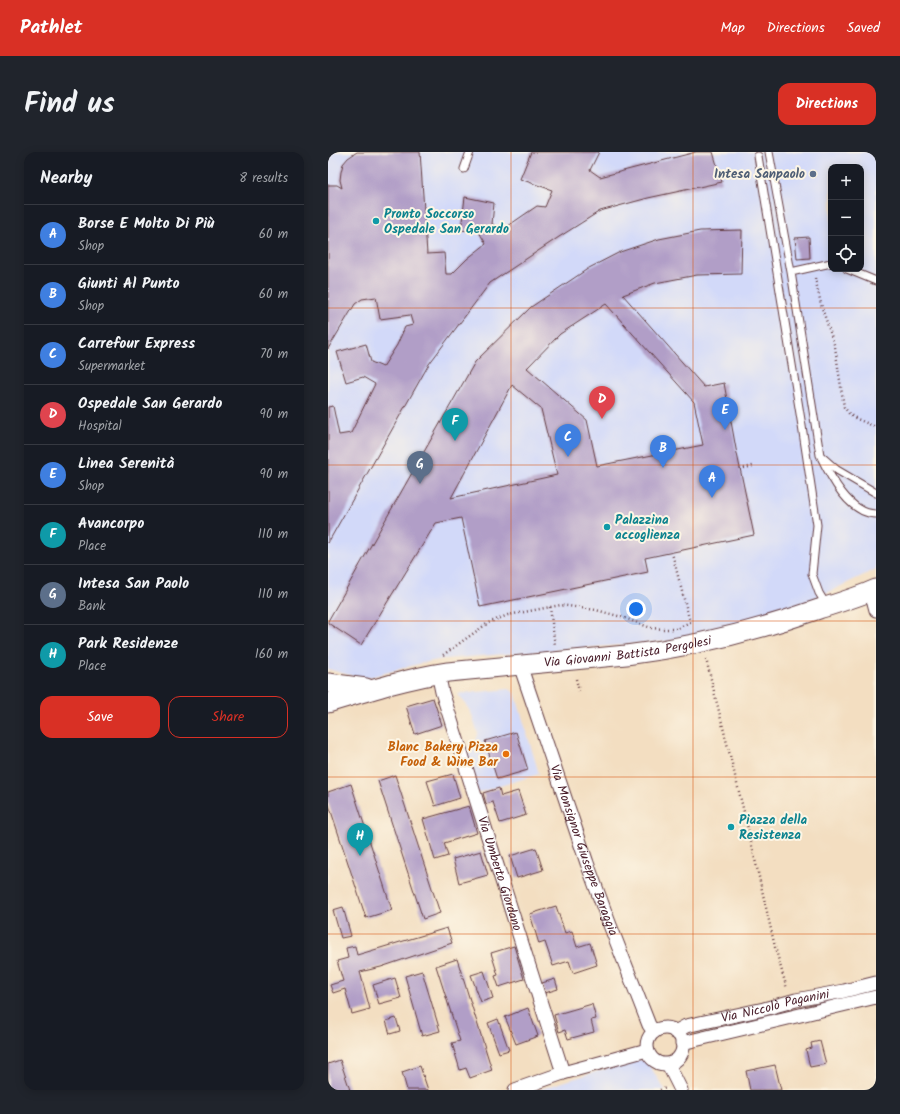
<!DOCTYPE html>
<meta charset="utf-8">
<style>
body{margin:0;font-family:Kalam,sans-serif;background:#20242c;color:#f1f3f6}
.controls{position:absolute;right:12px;top:12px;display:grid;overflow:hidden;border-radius:8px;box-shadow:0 2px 10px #0003}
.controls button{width:36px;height:36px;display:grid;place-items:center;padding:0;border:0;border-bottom:1px solid #363941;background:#171b24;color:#f1f3f6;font:20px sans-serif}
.you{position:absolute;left:308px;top:457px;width:14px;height:14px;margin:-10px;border:3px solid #fff;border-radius:50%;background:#1a73e8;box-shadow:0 0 0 6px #1a73e833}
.badge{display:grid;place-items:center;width:26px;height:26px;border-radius:50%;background:#d93025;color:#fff;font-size:13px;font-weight:700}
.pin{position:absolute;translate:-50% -33px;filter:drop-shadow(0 1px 2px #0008)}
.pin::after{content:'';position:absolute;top:21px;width:14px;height:12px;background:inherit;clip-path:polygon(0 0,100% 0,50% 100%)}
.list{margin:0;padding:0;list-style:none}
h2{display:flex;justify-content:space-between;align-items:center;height:52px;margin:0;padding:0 16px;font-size:17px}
h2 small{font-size:13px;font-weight:400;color:#9ea1a6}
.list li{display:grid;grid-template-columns:26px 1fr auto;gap:12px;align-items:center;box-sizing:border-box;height:60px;padding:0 16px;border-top:1px solid #363941}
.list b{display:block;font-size:15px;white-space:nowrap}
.list p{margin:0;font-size:13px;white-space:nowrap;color:#9ea1a6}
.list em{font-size:13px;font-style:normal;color:#9ea1a6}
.actions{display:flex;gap:8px;padding:12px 16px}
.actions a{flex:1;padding:9px 0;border:1px solid #d93025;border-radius:12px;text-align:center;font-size:14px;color:#d93025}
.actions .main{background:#d93025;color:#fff}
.icon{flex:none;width:22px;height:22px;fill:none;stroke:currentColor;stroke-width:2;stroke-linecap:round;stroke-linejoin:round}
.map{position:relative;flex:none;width:548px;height:938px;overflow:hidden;border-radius:12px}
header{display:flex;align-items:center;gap:24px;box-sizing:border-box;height:56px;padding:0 20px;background:#d93025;color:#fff}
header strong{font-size:19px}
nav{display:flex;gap:22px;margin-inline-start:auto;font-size:14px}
.intro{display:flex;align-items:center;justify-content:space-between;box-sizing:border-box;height:96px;padding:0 24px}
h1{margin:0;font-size:28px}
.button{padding:10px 18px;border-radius:12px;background:#d93025;color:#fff;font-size:14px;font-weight:700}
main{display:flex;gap:24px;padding:0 24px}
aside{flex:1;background:#171b24;border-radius:12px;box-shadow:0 2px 10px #0003}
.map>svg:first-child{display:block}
.built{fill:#d2d9f9;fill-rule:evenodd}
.building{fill:#b19ec7;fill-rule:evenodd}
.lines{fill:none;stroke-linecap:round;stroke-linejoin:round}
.lane-casing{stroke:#633c42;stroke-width:9}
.street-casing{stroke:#633c42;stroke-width:15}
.secondary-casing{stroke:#633c42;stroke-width:21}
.path{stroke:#633c42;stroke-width:2.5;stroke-dasharray:1 3;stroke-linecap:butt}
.lane{stroke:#fff;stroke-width:7}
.street{stroke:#fff;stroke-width:13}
.secondary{stroke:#fff;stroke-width:19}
.grid{fill:none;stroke:#d8530f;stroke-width:1;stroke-opacity:0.55}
.service-dot{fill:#5c6f8a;stroke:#fcf5e5;stroke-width:1.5}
.culture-dot{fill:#0f9aa8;stroke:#fcf5e5;stroke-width:1.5}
.food-dot{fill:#e8710a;stroke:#fcf5e5;stroke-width:1.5}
.labels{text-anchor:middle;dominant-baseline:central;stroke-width:4;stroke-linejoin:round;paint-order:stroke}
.service-label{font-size:13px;font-weight:bold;fill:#4e5e75;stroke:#fcf5e5;text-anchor:end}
.culture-label{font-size:13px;font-weight:bold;fill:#0d838f;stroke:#fcf5e5;text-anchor:start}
.street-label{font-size:13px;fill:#4a1f2b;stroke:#fcf5e5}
.food-label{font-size:13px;font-weight:bold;fill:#c56008;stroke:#fcf5e5;text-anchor:end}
</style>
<header>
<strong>Pathlet</strong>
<nav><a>Map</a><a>Directions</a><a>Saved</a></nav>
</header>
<div class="intro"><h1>Find us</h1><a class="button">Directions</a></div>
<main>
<aside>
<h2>Nearby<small>8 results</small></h2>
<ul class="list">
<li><span class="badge" style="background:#3f7fe0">A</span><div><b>Borse E Molto Di Più</b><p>Shop</p></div><em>60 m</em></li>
<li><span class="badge" style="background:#3f7fe0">B</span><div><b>Giunti Al Punto</b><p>Shop</p></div><em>60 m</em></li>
<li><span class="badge" style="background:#3f7fe0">C</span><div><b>Carrefour Express</b><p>Supermarket</p></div><em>70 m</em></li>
<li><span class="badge" style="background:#e0444e">D</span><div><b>Ospedale San Gerardo</b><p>Hospital</p></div><em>90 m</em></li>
<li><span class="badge" style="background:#3f7fe0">E</span><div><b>Linea Serenità</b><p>Shop</p></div><em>90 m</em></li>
<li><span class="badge" style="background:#0f9aa8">F</span><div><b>Avancorpo</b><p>Place</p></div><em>110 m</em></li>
<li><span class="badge" style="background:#5c6f8a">G</span><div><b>Intesa San Paolo</b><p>Bank</p></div><em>110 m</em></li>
<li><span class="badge" style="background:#0f9aa8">H</span><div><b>Park Residenze</b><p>Place</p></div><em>160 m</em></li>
</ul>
<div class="actions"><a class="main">Save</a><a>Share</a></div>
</aside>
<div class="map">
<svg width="548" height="938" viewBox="0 0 548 938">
<rect width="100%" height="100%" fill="#fcf5e5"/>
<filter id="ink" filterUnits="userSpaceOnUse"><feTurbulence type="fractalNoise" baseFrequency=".025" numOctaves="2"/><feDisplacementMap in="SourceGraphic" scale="8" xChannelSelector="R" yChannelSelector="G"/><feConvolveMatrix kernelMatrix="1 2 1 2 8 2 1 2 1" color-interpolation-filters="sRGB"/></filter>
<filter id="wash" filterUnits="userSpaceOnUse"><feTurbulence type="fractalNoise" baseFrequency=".012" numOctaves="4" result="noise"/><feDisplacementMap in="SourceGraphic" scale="16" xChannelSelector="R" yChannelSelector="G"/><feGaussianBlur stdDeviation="0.9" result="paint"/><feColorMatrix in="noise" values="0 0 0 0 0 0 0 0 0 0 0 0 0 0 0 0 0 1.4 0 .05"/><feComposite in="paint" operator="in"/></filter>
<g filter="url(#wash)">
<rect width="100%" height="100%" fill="#f3dec1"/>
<path class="built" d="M0,0H548V417L478,451L400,477L341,489L116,507L94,511L35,527L0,517ZM503,15H533V117H503Z
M181,537L187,541L211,622L149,641L137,597L147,592L150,582L144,563L137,551L129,542Z
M305,908H318L337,938H210Z"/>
<g id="blocks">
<path class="building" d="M29,0H92L99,102L116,101L118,122H124L139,107L158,92L151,80L133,78L137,45L166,51L164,72L174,78L209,54L217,55L224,38L192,27L203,0H271L262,18L272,25L368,0H385L394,30L320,46L272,59L231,85L162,131L101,212L0,391V255L5,254L11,283L23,281L47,232L35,225L18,230L9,200L38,192L43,210L55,215L69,193L77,175L85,173L82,163L52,167L48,145L34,147L27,152L0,197V33H9L14,36L12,28L13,20L15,12L20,6Z
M414,78L413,122L369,123L327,131L295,143L376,235L396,231L408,297L426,383L317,406L320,420L152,455L133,366L108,371L33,493L0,471V469L147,210L203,155L261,116L292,100L331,87L372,79ZM278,152L366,250L375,293L269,314L259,268L199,216L232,182ZM184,233L213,257L229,323L123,346Z
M481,85L482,106L469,107L467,86Z
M105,546L114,573L87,582L78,554Z
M188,580L200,618L169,627L157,589Z
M125,622L132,646L107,654L99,629Z
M67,623L112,761L95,767L50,629Z
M23,632L64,758L38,766L0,650V640Z
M171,636L173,644L190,639L198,663L172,671L165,650L158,652L155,641Z
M141,654L149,681L116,691L120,704L107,708L95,667Z
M208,696L215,718L189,726L182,704Z
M153,699L160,723L131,731L125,707Z
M228,754L237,781L244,779L249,795L262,791L269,813L245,821L241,809L225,814L217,790L211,792L202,762Z
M15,755L23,784L13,786L5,758Z
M119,776L124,791L53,815L32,820L42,857L24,862L17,837L5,841L2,833L15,829L9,809L20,806L18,796L27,794L29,803Z
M186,794L196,827L171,835L167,824L170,823L163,801Z
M129,807L164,918L142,926L138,916L132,918L124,891L132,889L108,814Z
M94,819L112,879L94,884L77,824Z
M156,819L165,846L153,850L143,823Z
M67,826L73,846L51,852L45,833Z
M227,827L230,837L217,841L214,831Z
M264,852L268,867L263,868L266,880L240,887L237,878L231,880L226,863Z
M200,856L210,884L188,892L177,865Z
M68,866L72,879L62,882L58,869Z
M170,867L181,898L171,901L160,871Z
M492,889L498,912L482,915L478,898L484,896L483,891Z
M12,908L22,938H0V912Z
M447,913L453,938H422L418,919Z
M92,914L100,938H79L74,920Z"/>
</g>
</g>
<g filter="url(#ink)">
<use href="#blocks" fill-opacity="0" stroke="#633c42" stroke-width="1"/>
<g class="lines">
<g class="lane-casing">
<path id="lane" d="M441,0L463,120L503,111
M430,4L474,274L489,373L484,422L491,441L499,454
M136,17L142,0
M519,117L548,129
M463,120L492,303
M548,341L509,318L492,303C502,324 521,362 548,362"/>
</g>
<g class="street-casing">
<g id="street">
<path d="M543,439L548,458"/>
<path id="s1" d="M192,513L259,711L280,768L321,873L326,880"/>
<path id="s2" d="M110,521L114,540L235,921"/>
<circle cx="337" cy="894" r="18"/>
<path id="s3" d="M347,880L358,874L436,857L468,848L516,839L548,831"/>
<path d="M354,891L548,845"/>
<path d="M340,912L353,938"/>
<path d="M187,938L235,921L319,898"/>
</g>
</g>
<g class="secondary-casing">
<g id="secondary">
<path d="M0,531L38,536"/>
<path id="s4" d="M0,551C39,539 80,526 120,520L298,503C364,495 428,479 491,457C510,451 530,445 548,437"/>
</g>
</g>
<path class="path" d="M487,126L494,156L507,195L516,255L522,263L529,267L548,275
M412,317L425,314
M222,455L227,494
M115,503L160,471L180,463L233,453L268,458L294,465L323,476L336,477H348L362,470L344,401
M378,507L418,668L447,795L459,837
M248,527L251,539
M332,938L338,936"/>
<use href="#lane" class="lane"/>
<use href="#street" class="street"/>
<use href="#secondary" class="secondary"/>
</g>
</g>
<path class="grid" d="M183,0V938M365,0V938M0,156H548M0,313H548M0,469H548M0,625H548M0,782H548"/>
<circle class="service-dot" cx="485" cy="22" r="4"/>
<g class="culture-dot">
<circle cx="48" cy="69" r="4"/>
<circle cx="279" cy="375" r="4"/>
<circle cx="403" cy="675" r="4"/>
</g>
<circle class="food-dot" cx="178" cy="602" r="4"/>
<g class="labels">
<g class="service-label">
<text x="477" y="22">Intesa Sanpaolo</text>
</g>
<g class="culture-label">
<text x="56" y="62">Pronto Soccorso<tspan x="56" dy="15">Ospedale San Gerardo</tspan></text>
<text x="287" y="368">Palazzina<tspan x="287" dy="15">accoglienza</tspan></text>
<text x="411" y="668">Piazza della<tspan x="411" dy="15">Resistenza</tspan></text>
</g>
<g class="street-label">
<text stroke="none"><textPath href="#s4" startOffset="305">Via Giovanni Battista Pergolesi</textPath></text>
<text stroke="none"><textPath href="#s1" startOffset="196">Via Monsignor Giuseppe Baraggia</textPath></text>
<text stroke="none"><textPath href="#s2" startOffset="210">Via Umberto Giordano</textPath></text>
<text stroke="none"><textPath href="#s3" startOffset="104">Via Niccolò Paganini</textPath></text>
</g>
<g class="food-label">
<text x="170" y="595">Blanc Bakery Pizza<tspan x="170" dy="15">Food &amp; Wine Bar</tspan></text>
</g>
</g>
</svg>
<div class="controls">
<button>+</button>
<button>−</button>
<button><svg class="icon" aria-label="locate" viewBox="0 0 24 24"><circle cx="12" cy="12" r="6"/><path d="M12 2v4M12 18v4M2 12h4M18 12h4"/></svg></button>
</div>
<div class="you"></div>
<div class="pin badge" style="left:384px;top:346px;background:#3f7fe0">A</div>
<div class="pin badge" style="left:335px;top:316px;background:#3f7fe0">B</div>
<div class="pin badge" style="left:240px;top:305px;background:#3f7fe0">C</div>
<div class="pin badge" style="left:274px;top:267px;background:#e0444e">D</div>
<div class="pin badge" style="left:397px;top:278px;background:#3f7fe0">E</div>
<div class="pin badge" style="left:127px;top:289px;background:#0f9aa8">F</div>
<div class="pin badge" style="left:92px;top:332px;background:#5c6f8a">G</div>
<div class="pin badge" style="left:32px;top:704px;background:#0f9aa8">H</div>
</div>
</main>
